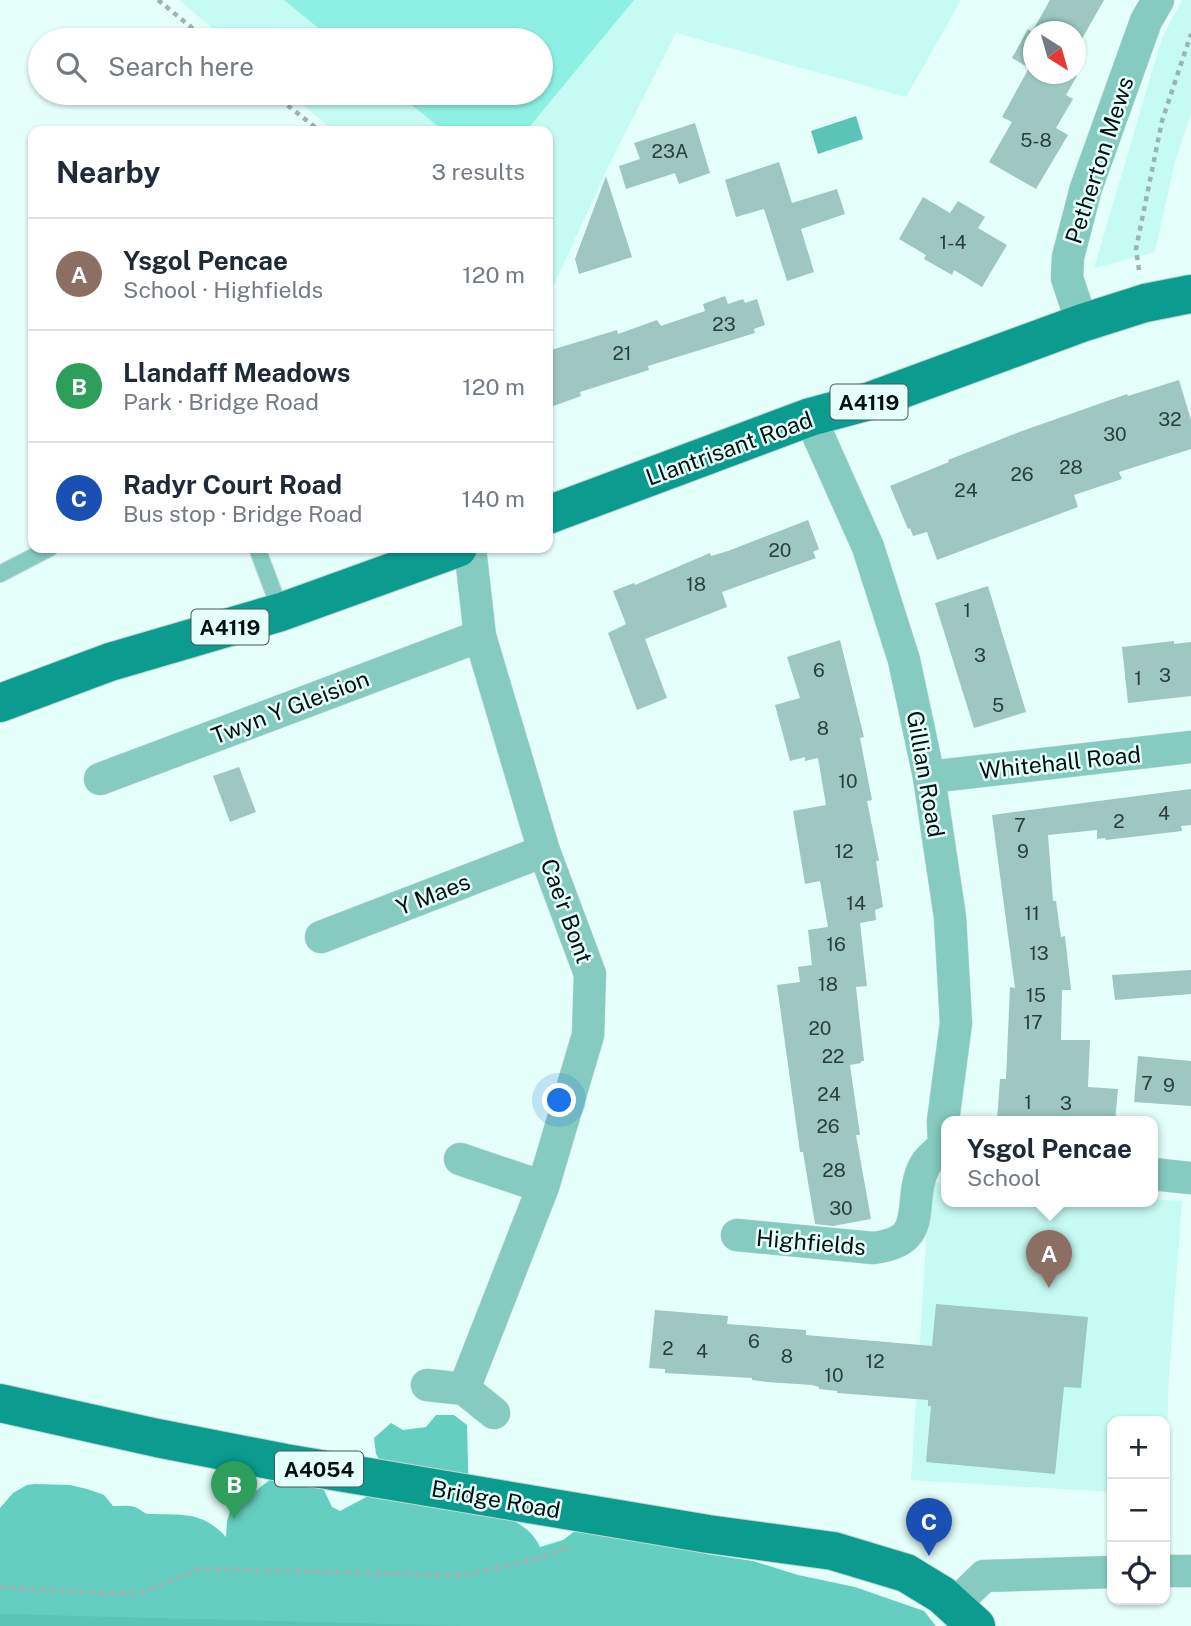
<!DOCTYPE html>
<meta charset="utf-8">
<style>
body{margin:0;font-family:"Public Sans",sans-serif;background:#f6f6f7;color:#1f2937}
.controls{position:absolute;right:21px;bottom:21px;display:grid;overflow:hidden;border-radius:14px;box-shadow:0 2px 5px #0004}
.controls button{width:63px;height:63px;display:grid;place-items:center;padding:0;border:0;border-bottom:2px solid #e0e1e3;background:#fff;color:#1f2937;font:35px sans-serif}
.compass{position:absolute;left:1023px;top:21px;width:63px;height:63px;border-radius:50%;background:#fff;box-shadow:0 2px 5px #0004;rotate:143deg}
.you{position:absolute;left:560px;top:1101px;width:24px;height:24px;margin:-18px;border:5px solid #fff;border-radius:50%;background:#1a73e8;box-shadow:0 0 0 10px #1a73e833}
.badge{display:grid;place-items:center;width:46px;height:46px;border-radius:50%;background:#ce4171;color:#fff;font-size:23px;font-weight:700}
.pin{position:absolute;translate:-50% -58px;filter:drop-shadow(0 2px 4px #0008)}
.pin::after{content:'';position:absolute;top:37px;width:24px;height:21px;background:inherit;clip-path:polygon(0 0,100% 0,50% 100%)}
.popup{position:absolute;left:941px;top:1116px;width:217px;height:91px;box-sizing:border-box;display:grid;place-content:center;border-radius:14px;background:#fff;filter:drop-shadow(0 2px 5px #0005);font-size:23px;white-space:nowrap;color:#747a83}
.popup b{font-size:26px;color:#1f2937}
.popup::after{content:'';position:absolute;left:50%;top:100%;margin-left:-14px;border:14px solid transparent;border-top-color:#fff}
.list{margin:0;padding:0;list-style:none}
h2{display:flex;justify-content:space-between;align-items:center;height:91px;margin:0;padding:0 28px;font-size:30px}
h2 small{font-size:23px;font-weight:400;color:#747a83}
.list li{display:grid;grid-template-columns:46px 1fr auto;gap:21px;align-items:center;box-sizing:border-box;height:112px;padding:0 28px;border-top:2px solid #e0e1e3}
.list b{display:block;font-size:26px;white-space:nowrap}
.list p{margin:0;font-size:23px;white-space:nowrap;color:#747a83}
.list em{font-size:23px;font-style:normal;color:#747a83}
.icon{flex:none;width:38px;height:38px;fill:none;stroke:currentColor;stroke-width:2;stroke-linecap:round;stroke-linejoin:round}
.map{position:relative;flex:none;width:1191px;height:1626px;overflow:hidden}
.search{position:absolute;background:#fff;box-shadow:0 2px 5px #0004;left:28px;top:28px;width:525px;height:77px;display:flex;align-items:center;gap:18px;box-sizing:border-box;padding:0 24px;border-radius:38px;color:#747a83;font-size:26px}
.panel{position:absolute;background:#fff;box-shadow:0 2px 5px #0004;left:28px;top:126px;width:525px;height:427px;border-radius:14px}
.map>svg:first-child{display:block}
.built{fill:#c6fbf3}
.green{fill:#8ef0e2}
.forest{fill:#64cec0}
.water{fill:#5ac4b7}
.building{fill:#9dc7c0}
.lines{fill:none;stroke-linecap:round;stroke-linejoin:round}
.lane-casing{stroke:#c1d9d4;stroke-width:18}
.street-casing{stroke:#c1d9d4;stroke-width:33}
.primary-casing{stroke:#c1d9d4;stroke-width:40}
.path{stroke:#9db3af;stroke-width:4.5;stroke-dasharray:5 5;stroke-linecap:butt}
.lane{stroke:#85cbc0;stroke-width:16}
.street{stroke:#85cbc0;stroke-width:32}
.primary{stroke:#0b9c8f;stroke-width:38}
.labels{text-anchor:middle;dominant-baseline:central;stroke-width:5;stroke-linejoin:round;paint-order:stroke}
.number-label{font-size:19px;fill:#2a3e3b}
.shield{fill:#e5fffa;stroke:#475856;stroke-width:2}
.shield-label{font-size:21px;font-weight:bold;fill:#03110f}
.street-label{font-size:23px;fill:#03110f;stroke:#e5fffa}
</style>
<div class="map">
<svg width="1191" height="1626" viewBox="0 0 1191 1626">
<rect width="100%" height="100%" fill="#e5fffa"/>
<path class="built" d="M179,0H961L906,97L676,33L609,165L548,298V131H334L289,93H541V40H227Z
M1182,0H1191V113L1175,162L1155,252L1094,268L1162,38Z
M930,1182L946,1183V1202H1152V1199L1182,1201L1169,1375L1165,1496V1421H1112V1492L911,1480Z"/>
<path class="green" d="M284,0H634L526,131H444L397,93H541V40H333Z"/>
<path class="forest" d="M436,1415H454L467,1425L469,1505C495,1513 528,1520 540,1547L563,1540L584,1524L596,1528L606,1537L622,1535L691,1543L706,1554L753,1561L798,1575L855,1587L924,1611L936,1626H0V1508L13,1493L27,1485L35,1484L70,1485L87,1489L104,1495L113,1506C120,1506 129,1505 135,1507C141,1509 143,1514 150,1514C182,1515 202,1511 226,1537L227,1521L233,1503L248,1497L271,1479L323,1488L332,1507L340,1511L370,1495L385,1470L376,1454L374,1438L391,1423L403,1430L426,1427Z"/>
<path class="water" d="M856,116L863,139L818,154L811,131Z
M0,1614L465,1626H0Z"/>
<path class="building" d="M1050,0H1104L1075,51V32H1033V74H1073L1077,76L1066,95L1073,99L1056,128L1068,135L1036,189L989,162L1012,122L1002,117L1029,68L1012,58L1028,29L1032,32Z
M695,123L710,173L679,184L675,173L626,189L619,166L640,159L634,143Z
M779,162L792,203L837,189L845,214L801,229L814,272L787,281L764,209L736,217L725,180Z
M606,176L632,257L579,274L575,259Z
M923,197L950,213L958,201L985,217L978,228L1007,245L982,287L954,270L952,275L924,259L926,255L899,239Z
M725,296L728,304L743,299L745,303L757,299L765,325L754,329L755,333L648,366L649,370L580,392L581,396L548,408V351L617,330L618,334L657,320L661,326L705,311L703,304Z
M1179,380L1191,420V449L1119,472L1122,479L1074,495L1078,507L937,560L927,532L913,536L910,528L908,529L890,486L949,462L948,460L1022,431L1127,394L1128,396Z
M808,520L819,549L813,552L816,558L722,592L727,607L645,639L667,698L637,710L608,633L626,624L613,591L634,583L635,585L710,553L711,556L728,551Z
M988,586L1026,712L974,728L935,603Z
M840,640L864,737L860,738L872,800L867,801L879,861H876L883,907L875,910L876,920L860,923L867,986L856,987L864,1061H861V1063L850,1065L860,1135H856L871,1219L833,1226L815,1224L803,1152H800L777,985L800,982L798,967L812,965L808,930L828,927L820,881L805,884L793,811L826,805L818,758L805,761V757L790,761L775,705L800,698L787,657Z
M1174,641V644L1191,642V696L1128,703L1122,647Z
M239,767L256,812L230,822L213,776Z
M1191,789V825L1181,826L1182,831L1106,840L1105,838L1097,839V830L1048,835L1053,901H1056L1061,937L1065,936L1071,990H1062L1061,1040H1090L1088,1087L1118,1089L1115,1122L997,1120L1000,1079H1006L1010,987L1015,988L992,815Z
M1191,970V994L1115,1000L1112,975Z
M1138,1056L1191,1061V1106L1134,1102Z
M936,1304L1088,1317L1081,1388L1064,1387L1055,1474L926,1462L931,1406H928V1400L837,1393V1391L819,1389V1387L812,1385L767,1382L752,1380V1378L665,1373V1369L649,1368L655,1310L728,1316L727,1324L806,1330V1335L932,1346Z"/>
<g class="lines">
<g class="lane-casing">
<path id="lane" d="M257,548L281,612
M0,574L50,548"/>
</g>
<g class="street-casing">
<path id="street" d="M1082,323L1067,278L1068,257L1086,188L1146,21L1158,0
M810,417L868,547L904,660L929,777L950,917L956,1023L943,1121L944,1146H946
M470,548L480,636L544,851L590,974L588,1035L543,1187L464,1389L494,1413
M929,777L1191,747
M100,779L480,636
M321,937L544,851
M460,1159L543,1187
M1152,1174L1191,1178
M737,1235L873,1248C933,1241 905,1203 925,1165C929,1158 938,1151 944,1146
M427,1385L464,1389
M1165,1571H1191
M954,1605L984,1576L1112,1572"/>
</g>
<g class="primary-casing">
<path id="primary" d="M548,515L810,417L870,401L1082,323L1145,303L1191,294
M0,703L110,662L281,612L458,548
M0,1403L157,1438L285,1463L708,1534L833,1551L906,1573L942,1595L976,1626"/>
</g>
<path class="path" d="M158,0L207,40
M272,93L320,131
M1139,270L1136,249L1162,121L1191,34
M0,1587L117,1594L144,1592L199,1569L467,1575L542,1557L571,1546"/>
<use href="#lane" class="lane"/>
<use href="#street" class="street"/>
<use href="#primary" class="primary"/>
</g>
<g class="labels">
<g class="number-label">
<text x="1036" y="140">5-8</text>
<text x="670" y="151">23A</text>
<text x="953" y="242">1-4</text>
<text x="724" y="324">23</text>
<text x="622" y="353">21</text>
<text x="1170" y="419">32</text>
<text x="1115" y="434">30</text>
<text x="1071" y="467">28</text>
<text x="1022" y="474">26</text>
<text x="966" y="490">24</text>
<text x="780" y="550">20</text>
<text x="696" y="584">18</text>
<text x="967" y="610">1</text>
<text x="980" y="655">3</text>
<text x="819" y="670">6</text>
<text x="1165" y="675">3</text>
<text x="1138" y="678">1</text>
<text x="998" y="705">5</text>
<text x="823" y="728">8</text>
<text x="848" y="781">10</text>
<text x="1164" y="813">4</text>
<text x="1119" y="821">2</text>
<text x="1020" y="825">7</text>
<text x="844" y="851">12</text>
<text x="1023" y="851">9</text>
<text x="856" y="903">14</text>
<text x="1032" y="913">11</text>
<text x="836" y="944">16</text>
<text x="1039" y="953">13</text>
<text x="828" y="984">18</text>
<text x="1036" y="995">15</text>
<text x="1033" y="1022">17</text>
<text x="820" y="1028">20</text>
<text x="833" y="1056">22</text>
<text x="1147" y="1083">7</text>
<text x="1169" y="1085">9</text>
<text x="829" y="1094">24</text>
<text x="1028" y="1102">1</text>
<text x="1066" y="1103">3</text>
<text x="828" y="1126">26</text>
<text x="834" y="1170">28</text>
<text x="841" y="1208">30</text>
<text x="754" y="1341">6</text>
<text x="668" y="1348">2</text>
<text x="702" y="1351">4</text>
<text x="787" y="1356">8</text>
<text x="875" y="1361">12</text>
<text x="834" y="1375">10</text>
</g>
<g class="shield">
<rect x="830.5" y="384.5" width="77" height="35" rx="5"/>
<rect x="191.5" y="609.5" width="77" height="35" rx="5"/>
<rect x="275" y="1451.5" width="88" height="35" rx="5"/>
</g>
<g class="shield-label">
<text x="869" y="402">A4119</text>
<text x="230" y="627">A4119</text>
<text x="319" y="1469">A4054</text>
</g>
<g class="street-label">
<text transform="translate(1099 160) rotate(-72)">Petherton Mews</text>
<text transform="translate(729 448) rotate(-20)">Llantrisant Road</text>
<text transform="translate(290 707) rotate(-21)">Twyn Y Gleision</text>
<text transform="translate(1060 762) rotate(-6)">Whitehall Road</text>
<text transform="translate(926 774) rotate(80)">Gillian Road</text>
<text transform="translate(433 894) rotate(-21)">Y Maes</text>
<text transform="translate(567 911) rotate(70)">Cae'r Bont</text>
<text transform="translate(811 1242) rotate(5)">Highfields</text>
<text transform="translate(496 1499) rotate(10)">Bridge Road</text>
</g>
</g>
</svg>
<div class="controls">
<button>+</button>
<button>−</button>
<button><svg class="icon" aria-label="locate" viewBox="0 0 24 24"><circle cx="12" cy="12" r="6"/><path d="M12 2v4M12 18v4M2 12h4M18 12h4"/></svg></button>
</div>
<svg class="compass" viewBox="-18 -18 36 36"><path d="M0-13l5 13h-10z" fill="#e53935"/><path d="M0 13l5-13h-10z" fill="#747a83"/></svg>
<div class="you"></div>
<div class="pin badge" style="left:1049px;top:1288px;background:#8d6e63">A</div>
<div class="popup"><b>Ysgol Pencae</b>School</div>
<div class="pin badge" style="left:234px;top:1519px;background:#2e9e5b">B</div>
<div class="pin badge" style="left:929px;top:1556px;background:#1a4fb4">C</div>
<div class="search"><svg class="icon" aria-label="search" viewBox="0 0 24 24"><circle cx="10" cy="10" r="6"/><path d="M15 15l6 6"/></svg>Search here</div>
<section class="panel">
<h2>Nearby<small>3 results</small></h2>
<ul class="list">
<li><span class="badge" style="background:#8d6e63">A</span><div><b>Ysgol Pencae</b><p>School · Highfields</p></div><em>120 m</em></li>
<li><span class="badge" style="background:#2e9e5b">B</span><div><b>Llandaff Meadows</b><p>Park · Bridge Road</p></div><em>120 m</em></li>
<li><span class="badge" style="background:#1a4fb4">C</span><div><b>Radyr Court Road</b><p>Bus stop · Bridge Road</p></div><em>140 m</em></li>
</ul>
</section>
</div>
